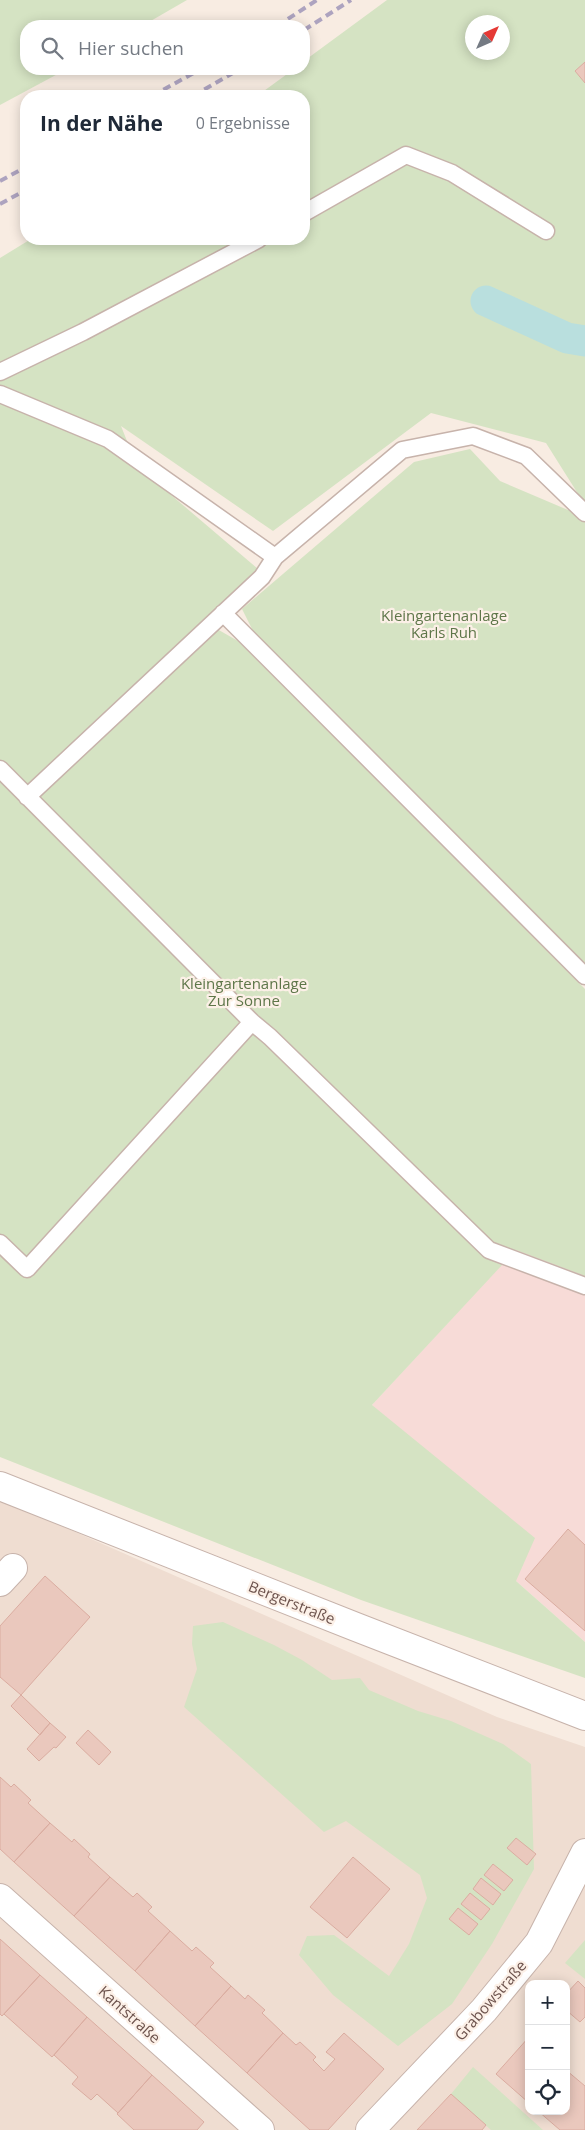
<!DOCTYPE html>
<html lang="de">
<meta charset="utf-8">
<style>
body{margin:0;font-family:"Open Sans",sans-serif;background:#f2f2f3;color:#1f2937}
.controls{position:absolute;right:15px;bottom:15px;display:grid;overflow:hidden;border-radius:10px;box-shadow:0 2px 12px #0003}
.controls button{width:45px;height:45px;display:grid;place-items:center;padding:0;border:0;border-bottom:1px solid #e0e1e3;background:#fff;color:#1f2937;font:25px sans-serif}
.compass{position:absolute;left:465px;top:15px;width:45px;height:45px;border-radius:50%;background:#fff;box-shadow:0 2px 12px #0003;rotate:45deg}
.list{margin:0;padding:0;list-style:none}
h2{display:flex;justify-content:space-between;align-items:center;height:65px;margin:0;padding:0 20px;font-size:21px}
h2 small{font-size:16px;font-weight:400;color:#747a83}
.icon{flex:none;width:28px;height:28px;fill:none;stroke:currentColor;stroke-width:2;stroke-linecap:round;stroke-linejoin:round}
.map{position:relative;flex:none;width:585px;height:2130px;overflow:hidden}
.search{position:absolute;background:#fff;box-shadow:0 2px 12px #0003;left:20px;top:20px;width:290px;height:55px;display:flex;align-items:center;gap:12px;box-sizing:border-box;padding:0 18px;border-radius:20px;color:#747a83;font-size:19px}
.panel{position:absolute;background:#fff;box-shadow:0 2px 12px #0003;left:20px;top:90px;width:290px;height:155px;border-radius:20px}
.map>svg:first-child{display:block}
.residential{fill:#efddd1;fill-rule:evenodd}
.commercial{fill:#f7dbd7}
.green{fill:#d5e3c3;fill-rule:evenodd}
.lines{fill:none;stroke-linecap:round;stroke-linejoin:round}
.canal{stroke:#b9dfde;stroke-width:31}
.building{fill:#eac8bd;stroke:#daaca0}
.service-casing{stroke:#c7b3ab;stroke-width:19}
.minor-casing{stroke:#c7b3ab;stroke-width:30}
.service{stroke:#fff;stroke-width:16}
.minor{stroke:#fff;stroke-width:28}
.rail{stroke:#ada3bf;stroke-width:4;stroke-dasharray:8 5;stroke-linecap:butt}
.labels{text-anchor:middle;dominant-baseline:central;stroke-width:4.5;stroke-linejoin:round;paint-order:stroke}
.park-label{font-size:15px;fill:#5e7649;stroke:#fcf0e7}
.street-label{font-size:15px;fill:#6c524c;stroke:#fcf0e7}
</style>
<div class="map">
<svg width="585" height="2130" viewBox="0 0 585 2130">
<rect width="100%" height="100%" fill="#f8ece2"/>
<path class="residential" d="M0,1499L497,1717L585,1747V2130H0ZM529,1984H566V2111H529Z"/>
<path class="commercial" d="M516,1249L585,1276V1642L516,1581L372,1405Z"/>
<path class="green" d="M0,0H187L142,26H26V69H67L0,105Z
M387,0H585V965L255,635L242,609L414,462L470,449L500,481L568,510L580,497L546,443L431,413L273,531L121,426L137,466L258,569L203,621L238,641L585,989V1276L516,1250L372,1405L535,1538L516,1581L585,1642V1678L361,1600L0,1457V258L31,239H304V96H257L294,69H304V61ZM472,22H502V52H472Z
M223,1622L274,1645L302,1660L332,1680L360,1678L369,1690L418,1711L451,1721L503,1744L531,1764L534,1869L492,1944L452,2004L398,2046L333,1995L299,1955L307,1936L334,1935L389,1976L409,1944L427,1898L420,1875L346,1821L324,1832L184,1707L197,1669L192,1644L193,1626Z
M585,1940V1979L565,1963Z
M473,2067L543,2130H491L451,2094Z"/>
<g class="lines">
<path class="canal" d="M486,301L567,338L585,341"/>
</g>
<path class="building" d="M585,62V83L575,71Z
M568,1529L585,1545V1631L525,1579Z
M45,1576L90,1617L21,1695L0,1677V1626Z
M21,1695L50,1723L40,1735L11,1706Z
M50,1723L66,1737L56,1748L54,1747L39,1761L27,1749Z
M88,1730L111,1752L99,1765L76,1743Z
M0,1777L11,1787L14,1784L31,1800L28,1803L50,1823L14,1862L0,1849Z
M50,1823L72,1842L74,1839L90,1854L88,1857L110,1877L74,1916L14,1862Z
M516,1838L536,1854L527,1865L507,1848Z
M353,1857L390,1889L347,1938L310,1907Z
M493,1864L513,1880L504,1891L484,1875Z
M110,1877L133,1897L137,1893L152,1907L148,1911L170,1931L135,1971L74,1916Z
M481,1878L501,1894L493,1905L473,1889Z
M470,1893L490,1909L481,1920L461,1904Z
M458,1908L478,1924L469,1935L449,1919Z
M170,1931L192,1951L196,1947L214,1963L210,1967L231,1986L195,2026L135,1971Z
M0,1939L40,1975L2,2016L0,2014Z
M40,1975L87,2017L52,2057L4,2014Z
M578,1981L585,1988V2017L580,2022L566,2010V1994Z
M231,1986L245,1999L248,1995L265,2010L262,2013L283,2033L247,2073L195,2026Z
M87,2017L152,2075L118,2113L97,2094L91,2100L72,2084L78,2077L54,2055Z
M283,2033L296,2045L300,2042L316,2057L313,2060L324,2071L335,2059L326,2052L344,2033L384,2069L328,2130H310L247,2073Z
M529,2037V2103L496,2074Z
M566,2070L585,2086V2130H560L538,2111H566Z
M152,2075L204,2122L197,2130H134L117,2114Z
M451,2094L486,2125L482,2130H417Z"/>
<g class="lines">
<g class="service-casing">
<path id="service" d="M304,213L406,155L452,173L546,231
M0,372L83,332L259,239
M0,394L108,439L275,557
M223,613L585,976
M0,769L252,1022L270,1037L489,1250L585,1286
M27,797L262,577L275,557L402,450L473,436L526,456L585,513
M0,1243L27,1269L252,1022"/>
</g>
<g class="minor-casing">
<path id="minor" d="M0,1486L356,1627L585,1716
M0,1582L13,1568
M0,1898L260,2130
M370,2130L484,2010L539,1943L585,1853"/>
</g>
<use href="#service" class="service"/>
<use href="#minor" class="minor"/>
<path class="rail" d="M277,26L317,0
M304,30L351,0
M152,96L201,69
M193,96L240,69
M0,181L26,167
M0,204L26,190"/>
</g>
<g class="labels">
<g class="park-label">
<text x="444" y="615">Kleingartenanlage<tspan x="444" dy="17">Karls Ruh</tspan></text>
<text x="244" y="983">Kleingartenanlage<tspan x="244" dy="17">Zur Sonne</tspan></text>
</g>
<g class="street-label">
<text transform="translate(292 1602) rotate(22)">Bergerstraße</text>
<text transform="translate(490 2000) rotate(-49)">Grabowstraße</text>
<text transform="translate(130 2014) rotate(42)">Kantstraße</text>
</g>
</g>
</svg>
<div class="controls">
<button>+</button>
<button>−</button>
<button><svg class="icon" aria-label="locate" viewBox="0 0 24 24"><circle cx="12" cy="12" r="6"/><path d="M12 2v4M12 18v4M2 12h4M18 12h4"/></svg></button>
</div>
<svg class="compass" viewBox="-18 -18 36 36"><path d="M0-13l5 13h-10z" fill="#e53935"/><path d="M0 13l5-13h-10z" fill="#747a83"/></svg>
<div class="search"><svg class="icon" aria-label="search" viewBox="0 0 24 24"><circle cx="10" cy="10" r="6"/><path d="M15 15l6 6"/></svg>Hier suchen</div>
<section class="panel">
<h2>In der Nähe<small>0 Ergebnisse</small></h2>
<ul class="list">
</ul>
</section>
</div>
